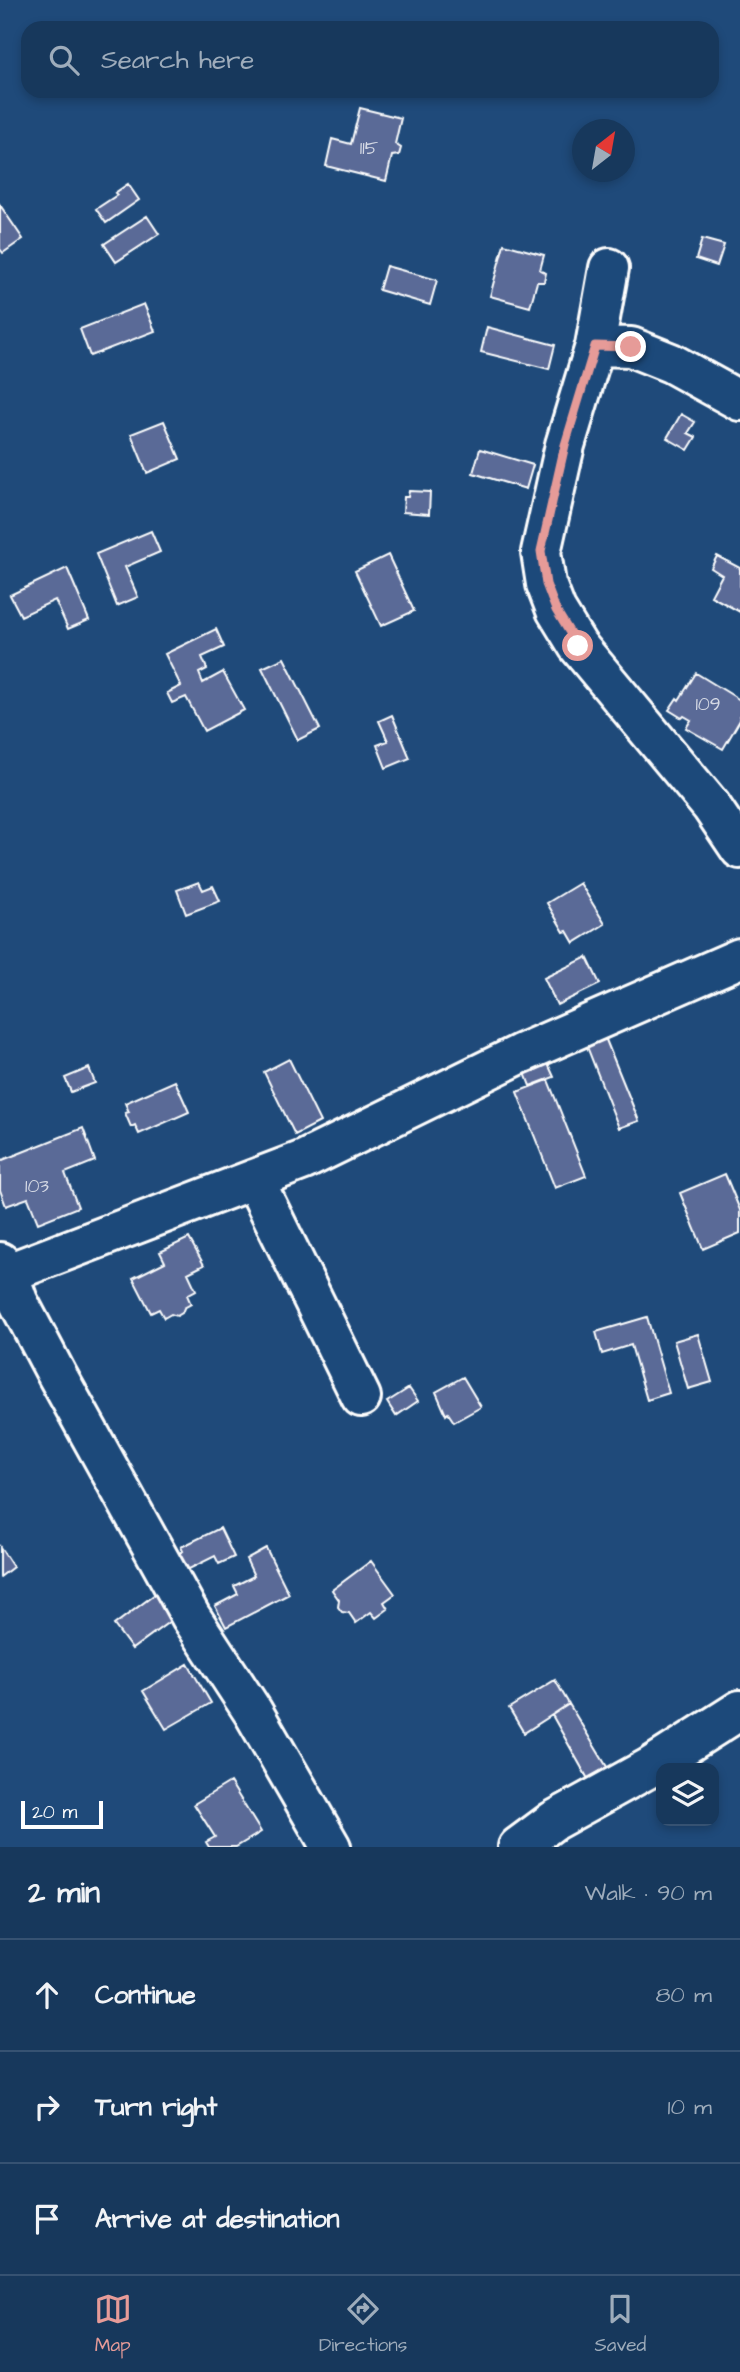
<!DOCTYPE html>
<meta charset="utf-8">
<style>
body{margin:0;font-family:"Architects Daughter",sans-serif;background:#203f62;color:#f1f3f6}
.controls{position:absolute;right:21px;bottom:21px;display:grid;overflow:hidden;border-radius:14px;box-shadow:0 4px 10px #0003}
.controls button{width:63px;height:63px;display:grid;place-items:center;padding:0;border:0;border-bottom:2px solid #365272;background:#17385c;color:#f1f3f6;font:35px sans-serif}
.compass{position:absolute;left:572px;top:119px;width:63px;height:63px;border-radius:50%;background:#17385c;box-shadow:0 4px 10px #0003;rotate:31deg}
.scale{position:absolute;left:21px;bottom:18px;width:82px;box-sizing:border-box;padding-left:7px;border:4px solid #fff;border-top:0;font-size:19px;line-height:24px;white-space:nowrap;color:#fff;-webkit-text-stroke:5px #1f4a7a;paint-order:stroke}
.stop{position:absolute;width:21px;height:21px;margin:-16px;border:5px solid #e69b98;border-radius:50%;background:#fff}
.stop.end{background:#e69b98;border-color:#fff;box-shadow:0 2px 7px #0008}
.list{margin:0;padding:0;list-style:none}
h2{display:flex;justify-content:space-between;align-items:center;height:91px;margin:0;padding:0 28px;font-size:30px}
h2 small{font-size:23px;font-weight:400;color:#9eacbb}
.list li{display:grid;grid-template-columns:46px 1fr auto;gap:21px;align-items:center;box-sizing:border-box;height:112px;padding:0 28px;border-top:2px solid #365272}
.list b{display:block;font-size:26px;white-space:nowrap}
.list em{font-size:23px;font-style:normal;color:#9eacbb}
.icon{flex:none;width:38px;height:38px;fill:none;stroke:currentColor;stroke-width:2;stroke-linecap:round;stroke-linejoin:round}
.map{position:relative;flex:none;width:740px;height:1847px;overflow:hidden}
.search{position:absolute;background:#17385c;box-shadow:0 4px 10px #0003;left:21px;right:21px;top:21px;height:77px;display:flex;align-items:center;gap:18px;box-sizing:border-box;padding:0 24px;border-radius:21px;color:#9eacbb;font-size:26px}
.sheet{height:427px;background:#17385c}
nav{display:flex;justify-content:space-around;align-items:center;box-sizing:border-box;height:98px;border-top:2px solid #365272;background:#17385c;font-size:19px;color:#9eacbb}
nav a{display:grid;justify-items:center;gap:4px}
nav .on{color:#e69b98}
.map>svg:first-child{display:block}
.building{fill:#5a6a97;stroke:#fff;stroke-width:2}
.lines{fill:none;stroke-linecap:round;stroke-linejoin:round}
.minor-casing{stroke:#fff;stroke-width:44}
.minor{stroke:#1f4a7a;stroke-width:38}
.route{stroke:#e69b98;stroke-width:9}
.labels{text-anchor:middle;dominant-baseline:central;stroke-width:5;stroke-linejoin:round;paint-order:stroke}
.number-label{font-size:19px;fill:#d6dae5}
</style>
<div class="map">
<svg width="740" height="1847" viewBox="0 0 740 1847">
<rect width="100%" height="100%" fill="#1f4a7a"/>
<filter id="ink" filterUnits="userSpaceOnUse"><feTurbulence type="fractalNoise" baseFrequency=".0143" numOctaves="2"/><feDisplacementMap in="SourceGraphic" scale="14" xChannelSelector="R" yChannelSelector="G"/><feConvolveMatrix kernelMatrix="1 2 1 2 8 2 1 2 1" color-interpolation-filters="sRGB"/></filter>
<g filter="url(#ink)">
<path class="building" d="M360,108L401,118L395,144L401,148L399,155L392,156L386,181L326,166L332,139L351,144Z
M128,184L139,200L106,223L96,209L117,195L115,193Z
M0,205L23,239L3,253L0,249Z
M147,216L159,234L116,262L104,244Z
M702,239L724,245L717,266L696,259Z
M504,244L544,255L540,270L546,273L544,282H537L530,307L490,296Z
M386,266L437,280L430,305L379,290Z
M144,304L155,331L90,356L80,329Z
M487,327L555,345L549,369L481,352Z
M681,414L695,422L688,433L696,437L688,450L667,438Z
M164,421L180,459L147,473L131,434Z
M480,449L533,465L526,489L473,473Z
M409,491L430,492L429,514L403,512L404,497H408Z
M151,531L160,552L125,567L138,597L117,606L96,554Z
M388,555L414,611L381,626L355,571Z
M717,556L740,568V612L711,596L722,575L711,568Z
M67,568L89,620L68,629L55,600L21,616L10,595Z
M216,629L224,647L202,657L207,669L199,673L203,683L223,672L244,710L204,731L186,697L172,703L167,693L181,686L165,654Z
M284,658L320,729L298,740L262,668Z
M696,673L740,700V720L723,749L686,728L691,720L684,716L682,718L669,710L677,698L679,700Z
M392,715L410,758L386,768L377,745L388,741L379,721Z
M199,882L203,890L213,886L220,901L186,914L177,890Z
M580,883L605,924L574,943L567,931L564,932L547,903Z
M587,957L600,984L557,1005L544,978Z
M602,1030L639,1121L619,1128L584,1039Z
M544,1055L554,1077L530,1086L522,1065Z
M289,1059L320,1122L295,1135L264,1072Z
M89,1068L95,1083L71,1092L65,1078Z
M548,1080L586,1176L555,1188L517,1092Z
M175,1081L189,1112L139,1134L135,1125L131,1127L125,1113L129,1112L125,1103Z
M83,1128L95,1161L65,1173L78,1207L38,1223L28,1198L6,1206L0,1190V1161Z
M725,1174L740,1210V1233L703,1249L680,1193Z
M189,1238L204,1265L188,1273L196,1290L187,1295L191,1304L184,1308L182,1313L177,1316L171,1314L164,1318L159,1309L151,1313L133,1278L165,1262L160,1252Z
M647,1317L669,1393L647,1400L631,1345L602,1354L596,1332Z
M698,1334L712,1382L688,1389L674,1341Z
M463,1377L481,1407L454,1422L448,1413L446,1415L436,1392Z
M409,1388L418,1401L396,1416L387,1402Z
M220,1528L234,1557L219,1564L215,1556L179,1574L170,1558L183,1551L181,1547Z
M0,1547L13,1567L0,1577Z
M266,1548L289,1594L226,1627L215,1606L238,1594L234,1586L254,1576L246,1559Z
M371,1561L395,1594L384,1602L388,1609L376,1618L371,1612L356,1623L349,1613L342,1612L338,1607L339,1600L332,1590Z
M158,1592L177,1616L132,1649L114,1625Z
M188,1664L211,1703L166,1729L143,1691Z
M555,1680L569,1704L524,1733L509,1708Z
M569,1704L607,1767L588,1779L552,1715Z
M230,1782L261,1832L236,1847H209L206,1842L215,1837L194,1804Z"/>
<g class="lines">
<g class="minor-casing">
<path id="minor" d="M595,346L609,268
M740,401L671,363L631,347L595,346L565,445L541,552L546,584L556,610L578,646L711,806L740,849
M254,1179L361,1397
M0,1262L8,1273L18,1301L57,1375L191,1617L253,1712L331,1847
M8,1273L304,1160L520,1054L740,958
M518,1847L553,1821L649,1768L740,1710"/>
</g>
<use href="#minor" class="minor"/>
</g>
</g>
<g class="lines" filter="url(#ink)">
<path class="route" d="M578,646L556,610L546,584L541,551L565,445L595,346L631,347"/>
</g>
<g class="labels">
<g class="number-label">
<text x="369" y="148">115</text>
<text x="708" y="704">109</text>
<text x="37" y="1186">103</text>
</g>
</g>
</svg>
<div class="controls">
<button><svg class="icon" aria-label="layers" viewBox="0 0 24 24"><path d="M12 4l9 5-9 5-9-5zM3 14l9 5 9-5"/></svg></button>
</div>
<svg class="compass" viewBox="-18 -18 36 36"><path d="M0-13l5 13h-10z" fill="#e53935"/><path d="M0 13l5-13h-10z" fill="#9eacbb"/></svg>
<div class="scale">20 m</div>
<div class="stop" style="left:578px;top:646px"></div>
<div class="stop end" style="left:631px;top:347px"></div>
<div class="search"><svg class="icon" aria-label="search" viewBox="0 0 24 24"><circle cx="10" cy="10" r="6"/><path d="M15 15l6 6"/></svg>Search here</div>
</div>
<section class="sheet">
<h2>2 min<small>Walk · 90 m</small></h2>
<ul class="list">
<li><svg class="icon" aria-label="ahead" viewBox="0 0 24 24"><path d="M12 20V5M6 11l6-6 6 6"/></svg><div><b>Continue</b></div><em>80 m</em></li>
<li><svg class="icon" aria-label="right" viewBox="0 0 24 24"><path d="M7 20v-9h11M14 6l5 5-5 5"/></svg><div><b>Turn right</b></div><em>10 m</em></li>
<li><svg class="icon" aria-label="arrive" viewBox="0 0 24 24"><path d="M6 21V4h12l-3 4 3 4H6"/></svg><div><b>Arrive at destination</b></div></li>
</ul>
</section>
<nav>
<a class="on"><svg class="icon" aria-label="map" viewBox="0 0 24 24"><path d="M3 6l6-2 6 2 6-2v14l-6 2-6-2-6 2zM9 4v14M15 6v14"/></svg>Map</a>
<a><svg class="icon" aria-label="directions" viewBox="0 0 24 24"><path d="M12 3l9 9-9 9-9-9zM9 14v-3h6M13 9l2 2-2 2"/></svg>Directions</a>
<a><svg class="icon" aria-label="saved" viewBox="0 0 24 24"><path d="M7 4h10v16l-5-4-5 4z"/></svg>Saved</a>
</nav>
